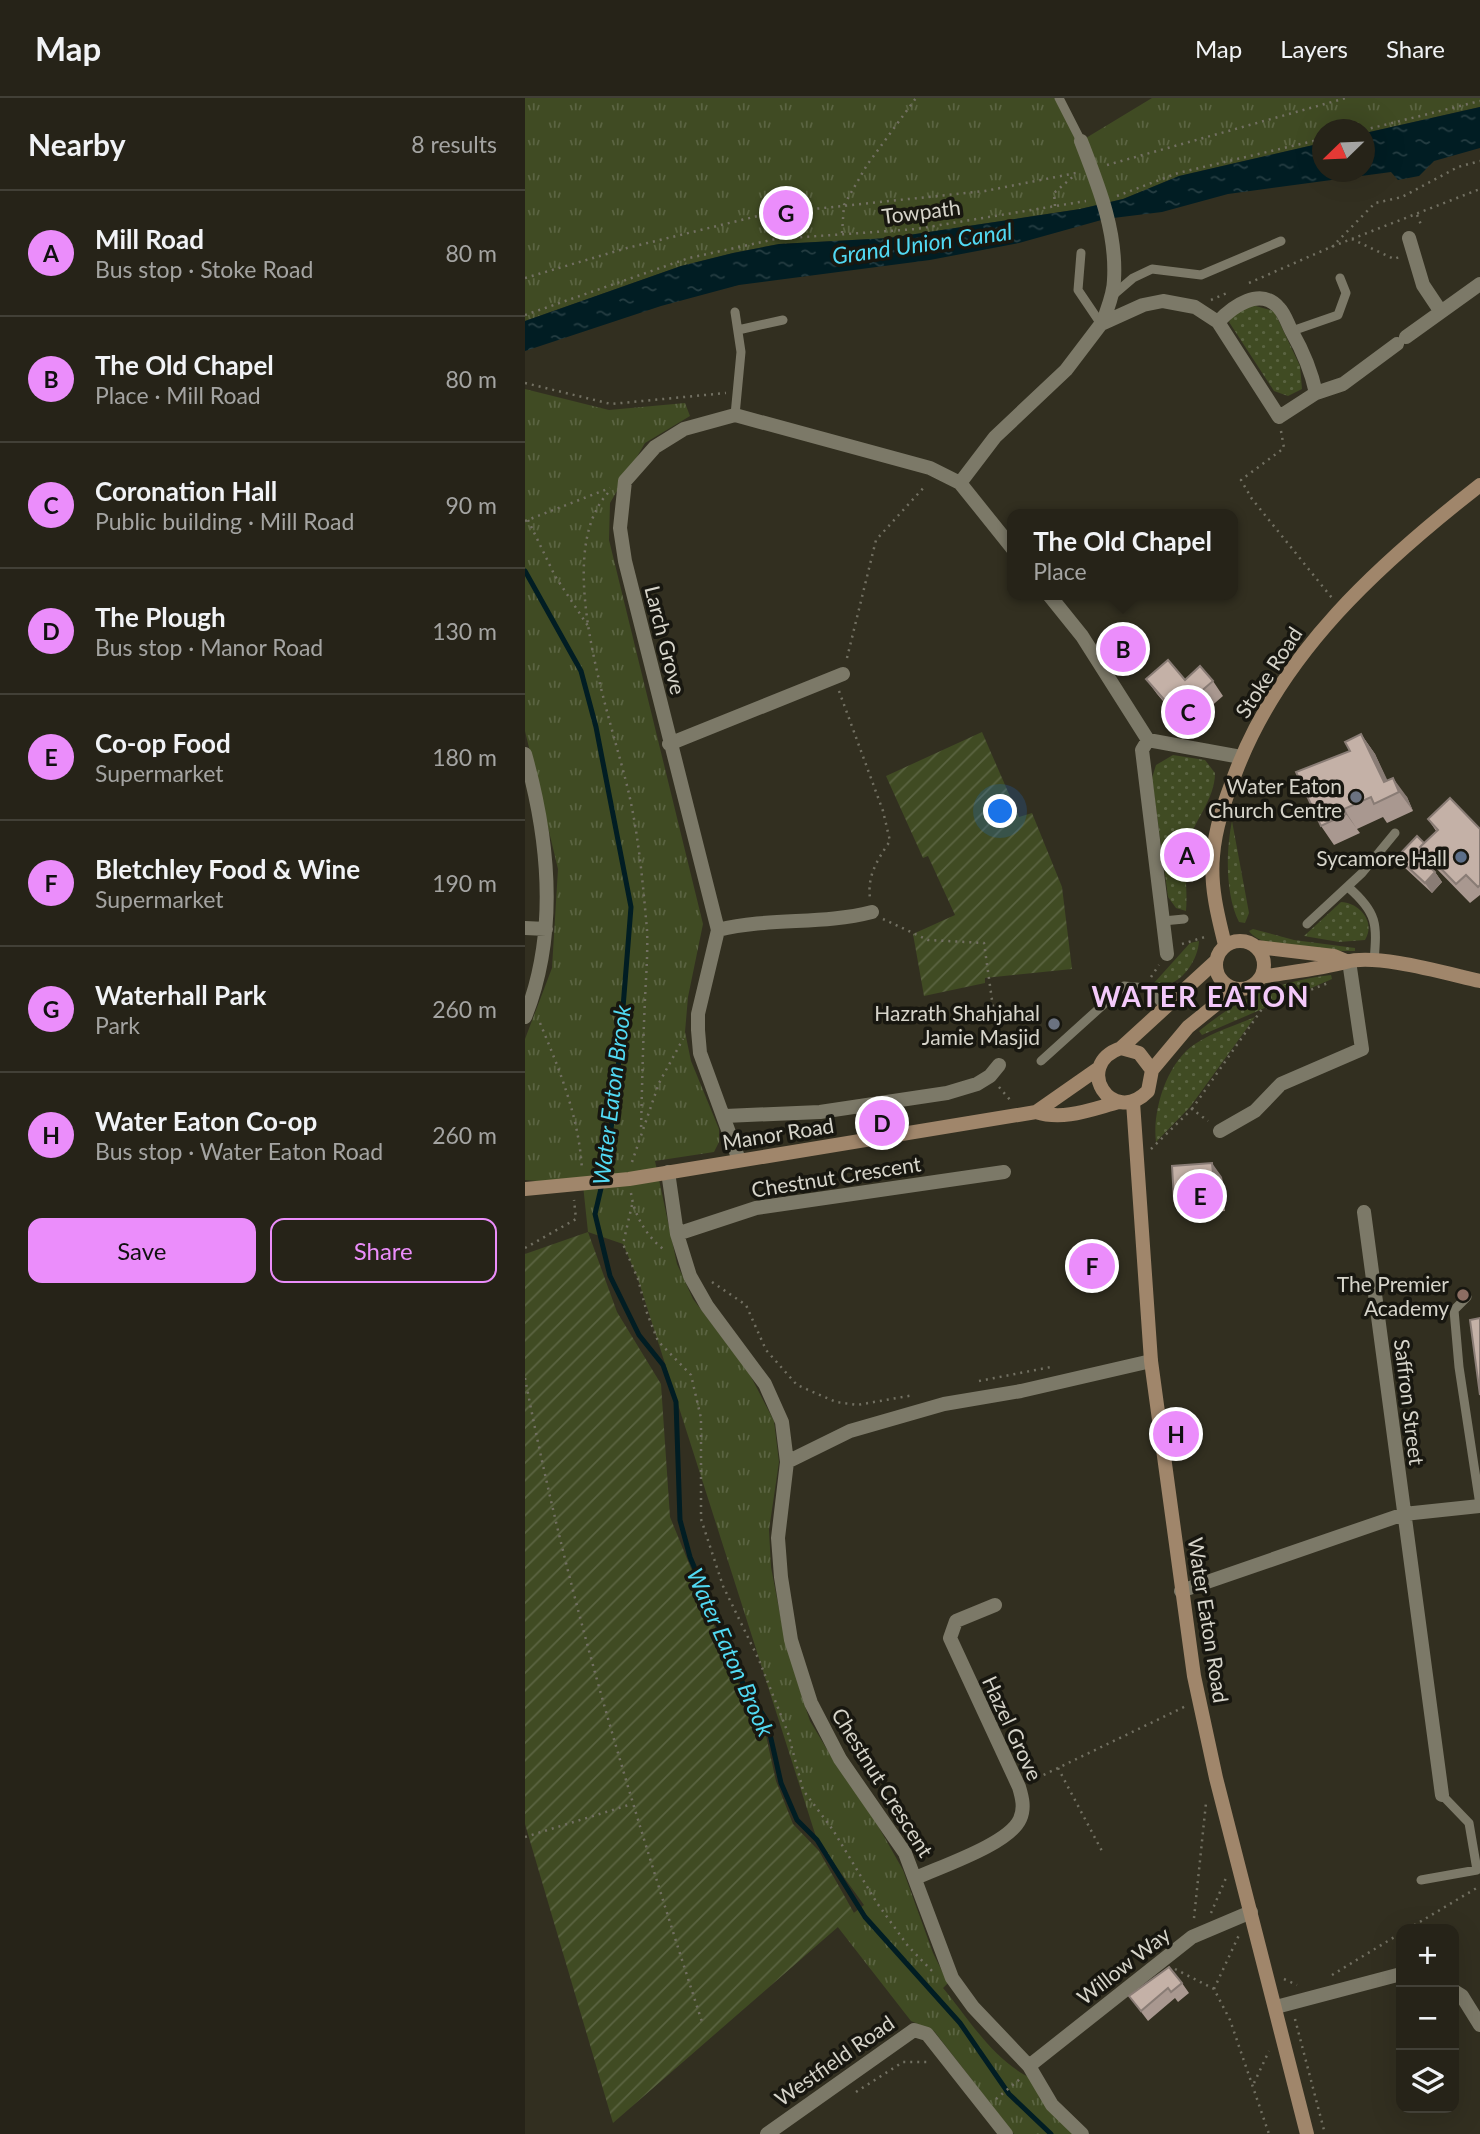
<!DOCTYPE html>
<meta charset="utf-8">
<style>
body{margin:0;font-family:Lato,sans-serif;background:#2e2b21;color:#f1f3f6}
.controls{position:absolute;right:21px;bottom:21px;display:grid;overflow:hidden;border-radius:14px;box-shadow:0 7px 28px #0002}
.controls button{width:63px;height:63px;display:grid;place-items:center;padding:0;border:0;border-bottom:2px solid #424037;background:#262318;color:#f1f3f6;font:35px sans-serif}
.compass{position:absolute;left:787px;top:21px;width:63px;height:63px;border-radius:50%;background:#262318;box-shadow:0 7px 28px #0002;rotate:247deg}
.you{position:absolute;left:476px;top:714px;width:24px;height:24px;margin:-18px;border:5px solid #fff;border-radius:50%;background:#1a73e8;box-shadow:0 0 0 10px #1a73e833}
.badge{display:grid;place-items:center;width:46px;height:46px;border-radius:50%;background:#eb8dfb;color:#111;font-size:23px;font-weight:700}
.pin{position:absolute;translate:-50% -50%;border:4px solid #fff;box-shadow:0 2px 7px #0006}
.popup{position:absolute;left:482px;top:411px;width:231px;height:91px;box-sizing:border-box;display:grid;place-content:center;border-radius:14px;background:#262318;filter:drop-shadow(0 2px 5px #0005);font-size:23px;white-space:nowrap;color:#a4a4a2}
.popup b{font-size:26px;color:#f1f3f6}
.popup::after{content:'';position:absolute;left:50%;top:100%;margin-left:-14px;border:14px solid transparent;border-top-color:#262318}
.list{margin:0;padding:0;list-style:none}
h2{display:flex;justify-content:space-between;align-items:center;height:91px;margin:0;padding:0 28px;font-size:30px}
h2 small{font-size:23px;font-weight:400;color:#a4a4a2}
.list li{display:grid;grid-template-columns:46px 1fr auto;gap:21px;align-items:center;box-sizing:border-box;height:126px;padding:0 28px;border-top:2px solid #424037}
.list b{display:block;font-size:26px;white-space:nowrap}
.list p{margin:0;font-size:23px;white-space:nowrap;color:#a4a4a2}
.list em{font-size:23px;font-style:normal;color:#a4a4a2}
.actions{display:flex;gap:14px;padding:21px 28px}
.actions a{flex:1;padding:16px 0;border:2px solid #eb8dfb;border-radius:14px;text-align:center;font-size:24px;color:#eb8dfb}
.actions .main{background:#eb8dfb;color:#111}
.icon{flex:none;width:38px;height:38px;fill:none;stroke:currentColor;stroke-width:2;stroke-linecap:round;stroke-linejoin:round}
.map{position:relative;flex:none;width:955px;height:2036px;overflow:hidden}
header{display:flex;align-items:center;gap:42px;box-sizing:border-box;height:98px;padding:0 35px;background:#262318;border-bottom:2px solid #424037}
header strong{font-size:33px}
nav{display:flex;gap:38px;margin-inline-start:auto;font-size:24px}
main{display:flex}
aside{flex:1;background:#262318}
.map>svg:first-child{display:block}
.grass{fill:url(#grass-dots)}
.park{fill:url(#park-tufts)}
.garden{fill:url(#garden-furrows)}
.water{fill:url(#water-ripples)}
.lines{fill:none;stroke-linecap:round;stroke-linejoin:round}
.stream{stroke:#011d23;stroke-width:5}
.path{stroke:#727062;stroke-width:2.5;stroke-dasharray:2 5;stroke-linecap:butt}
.lane{stroke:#7c7968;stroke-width:9}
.street{stroke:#7c7968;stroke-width:14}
.secondary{stroke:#a0866b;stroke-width:14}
.wall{fill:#a99890}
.shaded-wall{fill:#897c75}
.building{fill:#c4b1a7;stroke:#897c75;stroke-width:2}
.worship-dot{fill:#6b7280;stroke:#181710;stroke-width:2.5}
.service-dot{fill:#5c6f8a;stroke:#181710;stroke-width:2.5}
.education-dot{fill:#8d6e63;stroke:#181710;stroke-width:2.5}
.labels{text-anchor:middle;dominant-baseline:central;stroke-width:7;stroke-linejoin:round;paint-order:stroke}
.street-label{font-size:21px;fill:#d6d4ca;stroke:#181710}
.poi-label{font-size:21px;fill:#d6d4ca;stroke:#181710;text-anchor:end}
.water-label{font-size:23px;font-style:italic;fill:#51d9f3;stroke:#181710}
.district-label{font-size:28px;font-weight:bold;letter-spacing:2px;fill:#f3c9fa;stroke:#181710}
</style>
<header>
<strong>Map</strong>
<nav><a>Map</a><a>Layers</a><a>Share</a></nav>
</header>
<main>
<aside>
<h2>Nearby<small>8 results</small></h2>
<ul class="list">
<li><span class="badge">A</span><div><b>Mill Road</b><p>Bus stop · Stoke Road</p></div><em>80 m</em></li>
<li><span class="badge">B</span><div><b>The Old Chapel</b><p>Place · Mill Road</p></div><em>80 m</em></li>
<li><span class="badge">C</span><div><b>Coronation Hall</b><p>Public building · Mill Road</p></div><em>90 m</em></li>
<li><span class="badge">D</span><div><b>The Plough</b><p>Bus stop · Manor Road</p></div><em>130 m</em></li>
<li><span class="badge">E</span><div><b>Co-op Food</b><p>Supermarket</p></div><em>180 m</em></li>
<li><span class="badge">F</span><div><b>Bletchley Food &amp; Wine</b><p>Supermarket</p></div><em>190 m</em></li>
<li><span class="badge">G</span><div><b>Waterhall Park</b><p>Park</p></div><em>260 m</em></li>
<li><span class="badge">H</span><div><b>Water Eaton Co-op</b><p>Bus stop · Water Eaton Road</p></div><em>260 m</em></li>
</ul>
<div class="actions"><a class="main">Save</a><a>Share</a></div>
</aside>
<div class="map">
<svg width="955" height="2036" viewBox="0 0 955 2036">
<defs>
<pattern id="grass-dots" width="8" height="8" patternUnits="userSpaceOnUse" patternTransform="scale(1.75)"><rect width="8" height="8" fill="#404b23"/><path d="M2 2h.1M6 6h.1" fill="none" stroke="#5b6442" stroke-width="1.8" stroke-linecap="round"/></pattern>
<pattern id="park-tufts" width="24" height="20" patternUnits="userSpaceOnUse" patternTransform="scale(1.75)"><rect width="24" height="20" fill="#404b23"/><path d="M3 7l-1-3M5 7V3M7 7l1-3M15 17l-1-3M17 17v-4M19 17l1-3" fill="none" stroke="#5b6442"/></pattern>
<pattern id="garden-furrows" width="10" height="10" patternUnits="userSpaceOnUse" patternTransform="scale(1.75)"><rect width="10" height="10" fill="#404b23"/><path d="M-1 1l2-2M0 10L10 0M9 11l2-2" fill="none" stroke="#5b6442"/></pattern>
<pattern id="water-ripples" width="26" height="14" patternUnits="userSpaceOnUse" patternTransform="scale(1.75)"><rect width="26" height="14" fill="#011d23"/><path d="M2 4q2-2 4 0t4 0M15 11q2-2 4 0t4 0" fill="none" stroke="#253d42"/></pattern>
</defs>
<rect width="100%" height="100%" fill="#322f20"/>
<path class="grass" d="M727,207L749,213L775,268L777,291L763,298L749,293L704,224L711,214Z
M648,657L680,662L690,675C690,702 668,723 663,747C658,770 663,791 661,813L651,810L643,799L627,680L631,667Z
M707,723L724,815L720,825L714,824C700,796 701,753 707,723Z
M816,804C835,805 851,824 840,842L814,844L779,838Z
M728,831L769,842L830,850V853C807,853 737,853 724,833Z
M674,843C673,861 659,883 641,887L629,885L665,845Z
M806,877L807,881L677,937L674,933C714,900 754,883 806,877Z
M730,919L665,1009L631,1044C627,1013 642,964 670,946C688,934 711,927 730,919Z"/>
<path class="park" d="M0,0H534L556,43L627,0H955V9L840,35L839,32H797V45L654,78L598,101L555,111L364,140L254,146L208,155L156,168L0,223Z
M0,291L84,312L160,305L165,318L120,345L85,405L84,442L178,826L163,899L160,934L166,963L194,1031V1044L189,1054L130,1063L152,1166L168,1201L224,1275L249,1323L254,1364L244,1432L246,1469L259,1537L277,1599L285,1623L309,1663L348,1719L378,1772L408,1855L423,1885L418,1890C443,1920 469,1963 506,1980L515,2001L549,2036H489L409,1933L386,1923L312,1828L339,1807L292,1742L113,1181L98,1146L63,1134L58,1087L0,1082V941L27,870L33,771L0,633Z"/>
<path class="garden" d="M457,634L494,719L507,715L537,789L547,871L460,880V885L399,898L388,836L430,817L403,758L398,760L361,678Z
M63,1134L92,1214L136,1286L145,1419L212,1583L240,1633L251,1683L268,1726L294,1753L329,1815L88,2025L0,1726V1156Z"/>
<path class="water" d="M955,9V50L909,63L894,78L873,82L866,74L703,96L637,114L580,121L494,145L405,162L214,187L136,208L0,253V223L156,168L208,155L254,146L364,140L555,111L598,101L654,78L797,45V74H839L840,35Z"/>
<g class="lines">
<path class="stream" d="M0,473L56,573L71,629L106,809L92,985L81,1069L70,1116L85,1178L114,1237L138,1267L151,1304L155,1422L165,1459L219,1588L242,1623L256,1685L272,1722L292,1742L340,1819L435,1925L484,1996L526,2036"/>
<path class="path" d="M839,32L955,3
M582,67L821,0
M592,98L653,75L797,41
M530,108L529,95L551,76
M892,117L897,129
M317,135L319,107L342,67L391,0
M827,141L869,161L874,159
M807,149L850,105L877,99L933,69L955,63
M0,180L102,150L241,116L460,93L551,75
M724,185L806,149L955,91
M686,202L702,195
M0,217L164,160L251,141L391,131L561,103
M0,285L86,306L201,295
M756,333L759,350L716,382L727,401L807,500
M83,395C25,458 87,621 104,696C114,740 118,787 122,832C123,855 121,878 120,901C118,945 117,989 116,1033
M3,422L30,478L63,528
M0,423L85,390
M322,560L351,442L401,387
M314,593L358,713L365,743C353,761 342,777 345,800
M358,821L403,842L459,845L474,952
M657,846L683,838
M626,879L634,867
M15,925C35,973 54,1019 57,1072
M474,989L486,1003
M667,1011L737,911L803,885
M626,1051L667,1011L683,1023
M107,1064L134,985L158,941
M106,1095C109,1117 122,1140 141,1153
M107,1107L98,1146L113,1181L122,1215L133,1243L166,1277L176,1320V1421L198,1488L234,1562L263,1635L278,1692L308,1732L352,1805L383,1848L408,1874
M0,1150L51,1121L49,1102
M187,1184L221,1207L241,1252L272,1287L311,1304L332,1307L389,1297
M0,1280C42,1500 109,1714 178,1927
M454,1283L526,1269
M533,1670L578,1755
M506,1683L661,1608
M0,1739L107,1706
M686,1815L701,1780
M669,1820L681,1705
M883,1831L955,1788
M650,1871L689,1891L705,1922L744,2036
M807,1877L876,1835
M759,1881L772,1887
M689,1891L714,1837
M770,1921L800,2036
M729,1985L744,1953
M331,1994L378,1964H403
M471,2001L495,1981"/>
<path class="lane" d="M534,0L556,43
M556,155L553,192L576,226
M587,198L608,180L627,171L676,177L756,143
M213,232L258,222
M767,233L813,217L821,195L815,180
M210,317L216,254L210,214
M823,789C853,815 852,826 849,864
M638,823L659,821
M782,826L837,775L870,735
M516,963L599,888L622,890L640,909
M942,1199L929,1212L934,1269L955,1407
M896,1782L952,1772L944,1725L917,1697"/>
<path class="street" d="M556,43C573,87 592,133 589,182C589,196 582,211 578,224
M884,140L898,187L916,214
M881,239L955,186
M791,295L818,286L872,246
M435,385L470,339L541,272L576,226L618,207L638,203L670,209L693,224L754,319L791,295C786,272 779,255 767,234C763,227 760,216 754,210C735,188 707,209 693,224
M524,497L557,538L623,642L716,659
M623,642L617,652L642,856
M144,646L318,576
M0,656C24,741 33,836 0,919
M0,830L21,831
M193,832C246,819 297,827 347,814
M200,1018L295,1014L422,995L452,986L465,978L474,967
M695,1033L730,1013L756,986L837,951L824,863
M214,1062L175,955L173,932V916L193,832L100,463L95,430L100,383L130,349L159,331L210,317L405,370L435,385L488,451
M143,1074L152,1136L165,1178L182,1208L240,1286L257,1324L262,1364L253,1440L256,1479L266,1542L286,1605L315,1661L380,1755L427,1880L448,1909L504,1968
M839,1114L917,1697
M152,1136L231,1110L479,1074
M262,1364L325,1333L419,1306L496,1293L626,1263
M656,1493L879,1416L955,1408
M391,1780C417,1768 484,1746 495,1721C500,1710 497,1699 494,1689L425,1540L431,1523L470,1507
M929,1893L937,1898L955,1927
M751,1909L876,1876
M242,2036L389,1932L402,1936L481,2036
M557,2036L527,2007L504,1968L667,1839L726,1814"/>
<path class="secondary" d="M691 867a24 24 0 1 1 48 0a24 24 0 1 1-48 0Z
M700,847C693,819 685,788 688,758C690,730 700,702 710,676C756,554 854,466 955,387
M732,849L809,858L821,863
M736,879C765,874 794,871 821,864C852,855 923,876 955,883
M596,950L614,955L627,972L623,993C587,1030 547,967 596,950L691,863
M627,972L663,929L710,891
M608,1004L626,1263L669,1578L691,1680L782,2036
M511,1014C539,1023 567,1011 594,1004
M0,1091L104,1081L511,1014L574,970"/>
</g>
<path class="wall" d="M577,541H605L612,551L594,564Z
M621,581L688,583L698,598L661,630L632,596Z
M836,636L850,656L862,683L882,699L888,713L862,725L858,719L832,731L835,735L809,747L796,728L825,653Z
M903,721L955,731V797L945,805L906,765L903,768L910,774L917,784L907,795L879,769L872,759L899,745L911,733Z
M697,1079L700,1113L659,1116L649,1101Z
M657,1885L664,1895L653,1904L650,1900L623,1923L604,1898Z"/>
<path class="shaded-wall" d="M836,636L850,656L869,696L859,684Z
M868,680L882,699L888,713L874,694Z
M819,711L832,731L835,735L821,716Z
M900,755L906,765L902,770L895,760Z
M910,774L917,784L907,795L900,785Z
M687,1065L697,1079L700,1113L690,1098Z"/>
<path class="building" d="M594,528L605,541L587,554L577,541Z
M643,562L660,582L675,568L688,583L651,615L621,581Z
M836,636L859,684L868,680L874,694L849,706L846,699L819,711L821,716L796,728L771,674L825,653L820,644Z
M925,700L955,731V787L953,789L941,777L931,786L895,749L913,732L903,721Z
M892,738L899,745L895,749L900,755L895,760L910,774L900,785L872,759Z
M687,1065L690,1098L649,1101L647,1068Z
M955,1220V1297L945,1222Z
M644,1869L657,1885L646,1894L643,1890L616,1913L604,1898Z"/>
<g class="worship-dot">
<circle cx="831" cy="699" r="7"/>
<circle cx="529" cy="926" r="7"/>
</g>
<circle class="service-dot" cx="936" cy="759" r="7"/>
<circle class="education-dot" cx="938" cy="1197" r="7"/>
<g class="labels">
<g class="street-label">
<text transform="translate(396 113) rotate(-7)">Towpath</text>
<text transform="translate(141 542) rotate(76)">Larch Grove</text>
<text transform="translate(743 574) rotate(-57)">Stoke Road</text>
<text transform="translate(253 1035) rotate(-9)">Manor Road</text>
<text transform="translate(311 1078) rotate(-9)">Chestnut Crescent</text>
<text transform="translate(885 1304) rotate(83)">Saffron Street</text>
<text transform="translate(684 1522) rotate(81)">Water Eaton Road</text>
<text transform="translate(488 1630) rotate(65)">Hazel Grove</text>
<text transform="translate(358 1684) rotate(58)">Chestnut Crescent</text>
<text transform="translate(598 1867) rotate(-38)">Willow Way</text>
<text transform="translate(309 1962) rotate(-35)">Westfield Road</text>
</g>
<g class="poi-label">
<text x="817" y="687">Water Eaton<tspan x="817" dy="24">Church Centre</tspan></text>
<text x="922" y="759">Sycamore Hall</text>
<text x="515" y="914">Hazrath Shahjahal<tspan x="515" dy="24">Jamie Masjid</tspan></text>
<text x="924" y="1185">The Premier<tspan x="924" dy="24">Academy</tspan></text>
</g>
<g class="water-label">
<text transform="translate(397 145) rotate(-8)">Grand Union Canal</text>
<text transform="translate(86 997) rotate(-83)">Water Eaton Brook</text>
<text transform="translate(206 1554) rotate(66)">Water Eaton Brook</text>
</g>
<g class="district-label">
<text x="676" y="898">WATER EATON</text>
</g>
</g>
</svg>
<div class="controls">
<button>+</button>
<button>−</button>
<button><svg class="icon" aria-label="layers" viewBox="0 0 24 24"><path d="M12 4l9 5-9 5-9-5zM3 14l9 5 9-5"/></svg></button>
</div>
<svg class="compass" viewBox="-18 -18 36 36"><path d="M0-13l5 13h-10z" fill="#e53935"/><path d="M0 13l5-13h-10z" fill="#a4a4a2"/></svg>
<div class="you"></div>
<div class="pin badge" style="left:662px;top:757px">A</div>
<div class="pin badge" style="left:598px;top:551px">B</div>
<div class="popup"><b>The Old Chapel</b>Place</div>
<div class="pin badge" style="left:663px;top:614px">C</div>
<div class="pin badge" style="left:357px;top:1025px">D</div>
<div class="pin badge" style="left:675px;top:1098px">E</div>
<div class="pin badge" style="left:567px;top:1168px">F</div>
<div class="pin badge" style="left:261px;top:115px">G</div>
<div class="pin badge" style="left:651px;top:1336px">H</div>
</div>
</main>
